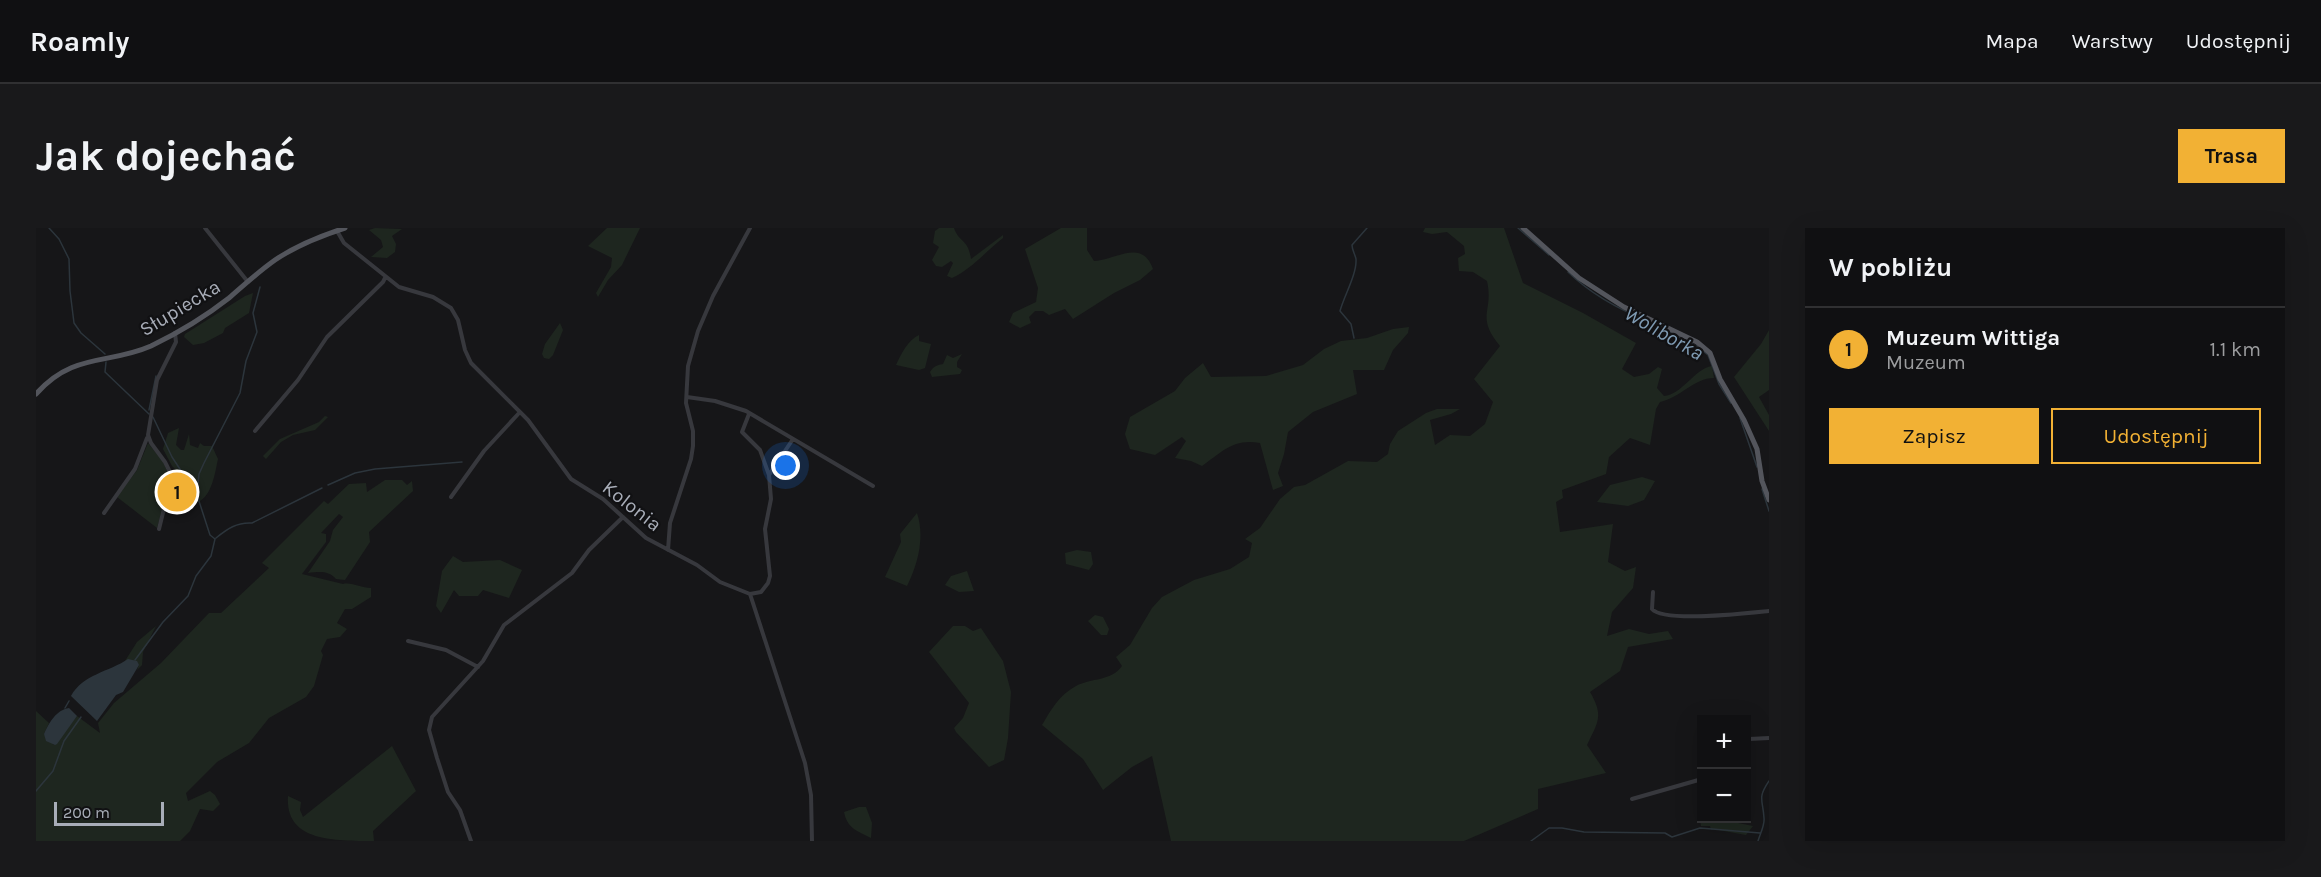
<!DOCTYPE html>
<html lang="pl">
<meta charset="utf-8">
<style>
body{margin:0;font-family:Karla,sans-serif;background:#19191b;color:#f1f3f6}
.controls{position:absolute;right:18px;bottom:18px;display:grid;overflow:hidden;border-radius:0px;box-shadow:0 6px 24px #0002}
.controls button{width:54px;height:54px;display:grid;place-items:center;padding:0;border:0;border-bottom:2px solid #303032;background:#101012;color:#f1f3f6;font:30px sans-serif}
.scale{position:absolute;left:18px;bottom:15px;width:110px;box-sizing:border-box;padding-left:6px;border:3px solid #a8adb8;border-top:0;font-size:16px;line-height:21px;white-space:nowrap;color:#a8adb8;-webkit-text-stroke:4px #111113;paint-order:stroke}
.you{position:absolute;left:750px;top:238px;width:21px;height:21px;margin:-15px;border:4px solid #fff;border-radius:50%;background:#1a73e8;box-shadow:0 0 0 9px #1a73e833}
.badge{display:grid;place-items:center;width:39px;height:39px;border-radius:50%;background:#f2b134;color:#111;font-size:20px;font-weight:700}
.pin{position:absolute;translate:-50% -50%;border:3px solid #fff;box-shadow:0 2px 6px #0006}
.list{margin:0;padding:0;list-style:none}
h2{display:flex;justify-content:space-between;align-items:center;height:78px;margin:0;padding:0 24px;font-size:26px}
h2 small{font-size:20px;font-weight:400;color:#9c9d9f}
.list li{display:grid;grid-template-columns:39px 1fr auto;gap:18px;align-items:center;box-sizing:border-box;height:84px;padding:0 24px;border-top:2px solid #303032}
.list b{display:block;font-size:22px;white-space:nowrap}
.list p{margin:0;font-size:20px;white-space:nowrap;color:#9c9d9f}
.list em{font-size:20px;font-style:normal;color:#9c9d9f}
.actions{display:flex;gap:12px;padding:18px 24px}
.actions a{flex:1;padding:14px 0;border:2px solid #f2b134;border-radius:0px;text-align:center;font-size:21px;color:#f2b134}
.actions .main{background:#f2b134;color:#111}
.map{position:relative;flex:none;width:1733px;height:613px;overflow:hidden;border-radius:0px}
header{display:flex;align-items:center;gap:36px;box-sizing:border-box;height:84px;padding:0 30px;background:#101012;border-bottom:2px solid #303032}
header strong{font-size:28px}
nav{display:flex;gap:33px;margin-inline-start:auto;font-size:21px}
.intro{display:flex;align-items:center;justify-content:space-between;box-sizing:border-box;height:144px;padding:0 36px}
h1{margin:0;font-size:42px}
.button{padding:15px 27px;border-radius:0px;background:#f2b134;color:#111;font-size:21px;font-weight:700}
main{display:flex;gap:36px;padding:0 36px}
aside{flex:1;background:#101012;border-radius:0px;box-shadow:0 6px 24px #0002}
.map>svg:first-child{display:block}
.green{fill:#1e261f}
.water{fill:#2c353c}
.lines{fill:none;stroke-linecap:round;stroke-linejoin:round}
.stream{stroke:#2c353c;stroke-width:1.5}
.minor{stroke:#37383d;stroke-width:4}
.major{stroke:#53555c;stroke-width:5}
.labels{text-anchor:middle;dominant-baseline:central;stroke-width:4.5;stroke-linejoin:round;paint-order:stroke}
.street-label{font-size:20px;fill:#a8adb8;stroke:#111113}
.water-label{font-size:21px;font-style:italic;fill:#7f9bb3;stroke:#111113}
</style>
<header>
<strong>Roamly</strong>
<nav><a>Mapa</a><a>Warstwy</a><a>Udostępnij</a></nav>
</header>
<div class="intro"><h1>Jak dojechać</h1><a class="button">Trasa</a></div>
<main>
<div class="map">
<svg width="1733" height="613" viewBox="0 0 1733 613">
<rect width="100%" height="100%" fill="#161618"/>
<path class="green" d="M339,0L366,1L356,8L360,16L359,24L351,30L335,29L347,19L345,12L333,2Z
M571,0H604L586,37L572,52L562,69L560,65L575,39L576,30L552,18Z
M903,0H918C923,15 932,10 935,31L967,7V10C950,23 936,41 916,50L911,48L917,35L915,33L906,39L900,38L896,32L903,19L897,15L899,3Z
M1025,0H1051V22L1058,33C1080,32 1106,10 1117,41L1104,52L1078,65L1037,91L1029,81L1013,87L1007,83H999L993,89L995,95L984,100L973,94L977,85L1000,74L1002,60L989,21Z
M1389,0H1468L1487,55L1547,85L1600,115L1586,141L1598,149L1613,146L1622,139L1626,141L1621,160L1628,168C1646,167 1658,141 1676,138L1678,150C1658,150 1644,170 1624,174L1620,181L1614,217L1594,210L1573,229L1570,246L1526,262L1527,270L1520,274L1524,304L1577,296L1572,334L1589,343L1600,339L1597,360L1576,384L1571,408L1593,401L1613,406L1632,403L1637,411L1592,419L1584,443L1554,464C1568,488 1562,494 1551,517L1570,545L1502,561V581L1428,613H1135L1116,528L1096,539L1067,562L1047,531L1006,497C1015,482 1023,467 1040,458C1055,450 1076,453 1086,438L1080,429L1094,417L1116,380L1126,369L1158,352L1194,341L1213,329L1216,315L1209,311L1224,300L1244,271L1258,259L1269,257L1312,233L1341,234L1352,226L1354,216L1362,203L1390,185L1401,181H1424L1415,186L1394,192L1399,217L1414,207L1434,208L1449,196L1457,174L1438,151L1464,118C1439,88 1458,84 1451,53L1437,44L1423,43L1422,30L1429,26L1428,18L1411,4L1396,6L1387,4Z
M217,65L213,85L189,100L187,105L168,115L157,117L148,109L149,106L209,68Z
M524,95L527,102L517,127L513,131L508,130L506,126L509,116Z
M1373,99L1372,105L1357,122L1348,142H1317L1321,166L1277,184L1252,204L1248,226L1242,245L1247,258L1237,262L1224,215C1197,210 1186,224 1166,238L1155,233L1139,230L1150,213L1146,209L1119,227L1094,221L1089,206L1094,189L1139,163L1149,150L1167,135L1175,149L1230,148L1267,137L1288,121L1305,113L1331,110L1357,101Z
M1733,102V162L1723,169L1733,187V203L1698,149L1725,116Z
M883,107V113L895,116L889,140L883,142L860,137C865,126 872,112 883,107Z
M926,126L921,134V139L926,142L924,146L896,149L894,144C898,138 901,137 907,136L911,127L917,130Z
M289,188L292,189L279,202L257,207L245,214L230,231L227,228L244,211L283,194Z
M143,200L140,217L145,222H148L153,206L154,217L162,220L164,215L168,218H176L182,231C179,245 176,268 162,274L151,262L145,247L136,238L127,221L132,205Z
M112,215L126,232L135,250L121,300L81,269L101,242Z
M1606,249L1619,253L1608,272L1592,278L1561,274L1574,257Z
M349,252H366L371,257L376,253L377,263L333,304L334,314L309,352L300,351C292,342 283,344 272,345L294,313L297,302L307,289L303,286L285,305L290,306V314L266,346L307,356C316,354 325,360 335,360V369L316,381H309L301,395L311,401L304,409L291,411L285,423L287,427L278,458L270,469L233,490L213,515L181,534L150,565L152,573L174,563L179,567L184,576L177,583L164,581L154,603L144,613H0V483L13,495L8,506L18,517L41,488L64,505L62,495L78,475L125,435L173,385H185L233,340L226,335L288,273L292,276L313,256L330,255L331,264Z
M881,285C889,309 882,336 871,358L849,349L865,314L864,306Z
M1041,322L1055,324L1057,336L1053,342L1030,336L1029,325Z
M417,328L427,334L464,332L486,342L473,370L447,362L442,368H423L418,362L405,385L400,378L406,343Z
M931,343L938,363L923,364L909,357L915,348Z
M1059,387L1067,389L1073,401L1071,407H1065L1052,393Z
M120,398L107,424L106,437L101,442L103,437L89,433L101,414Z
M917,398H929L937,403L945,400L967,433L975,464L972,510L968,532L953,539L920,504L918,500L927,490L933,475L893,424Z
M356,518L380,563L337,603L338,613C296,613 249,613 252,568L265,574L264,582L267,589Z
M823,579H830L836,595L835,610C821,603 811,600 808,584Z
M1666,590L1682,591L1717,598L1710,607L1677,601L1675,602L1674,598H1665L1664,591Z"/>
<path class="water" d="M92,431L101,433L103,437L87,464L80,467L61,493L35,468C47,446 73,444 92,431Z
M33,480L41,488L21,516L19,517L10,513L8,506C13,495 20,482 33,480Z"/>
<g class="lines">
<path class="stream" d="M13,0L23,11L33,31L34,63L38,95L45,105L69,126
M1482,0L1513,27
M1532,44C1554,65 1584,82 1612,93
M1624,99L1662,119L1672,127L1683,156L1695,175
M1318,110L1315,96L1304,83C1308,68 1321,46 1320,31C1319,26 1316,22 1316,17L1331,0
M70,134L69,144L113,186
M113,182L120,148
M1704,190L1721,239
M292,257L319,245L339,241L426,234
M1726,261L1733,283
M161,266L163,246L168,235L204,165L210,133L221,104L217,85L224,59
M180,310C191,301 201,294 216,295L286,260
M99,432L127,394L152,368L160,348L175,328L179,311L174,307L161,267L136,229L117,189
M29,480L33,473
M0,563L17,543L28,513L45,489
M1495,613L1513,600H1526L1548,604L1629,605L1636,609L1664,600L1724,605
M1722,613C1724,606 1729,597 1728,590C1727,571 1721,571 1733,553"/>
<path class="minor" d="M169,0L212,54
M301,3L308,15L363,59L397,69L415,80L422,92L429,122L435,135L492,192L535,251L567,271L610,310L661,337L684,354L714,366L769,535L775,567L776,613
M651,169L679,173L710,183L837,258
M713,186L706,204L724,222L733,247
M219,203L262,152L291,109L347,54L349,50
M415,269L448,223L484,184
M68,285L99,241L111,210
M123,301L136,248L129,234L115,215L112,207L121,152L140,114L139,105
M632,322L634,295L655,231L657,218V203L650,175L652,138L662,103L677,68L714,0
M1617,364L1616,381C1628,395 1713,385 1733,383
M714,366L725,364L732,355L734,348L729,301L735,271L733,247L757,211
M372,413L410,422L442,439
M1710,535L1713,511L1733,510
M1596,571L1666,551
M435,613L424,582L412,564L401,530L393,502L396,489L447,433L468,397L536,345L553,322L587,289"/>
<path class="major" d="M1487,0L1543,50L1588,79L1661,114L1674,125L1684,151L1708,192L1721,221L1726,253L1733,272
M0,166C37,124 72,137 115,118C142,105 170,88 193,70C208,57 222,44 239,32C261,17 284,8 309,0"/>
</g>
<g class="labels">
<g class="street-label">
<text transform="translate(144 80) rotate(-31)">Słupiecka</text>
<text transform="translate(596 278) rotate(38)">Kolonia</text>
</g>
<g class="water-label">
<text transform="translate(1628 105) rotate(30)">Woliborka</text>
</g>
</g>
</svg>
<div class="controls">
<button>+</button>
<button>−</button>
</div>
<div class="scale">200 m</div>
<div class="you"></div>
<div class="pin badge" style="left:141px;top:264px">1</div>
</div>
<aside>
<h2>W pobliżu<small></small></h2>
<ul class="list">
<li><span class="badge">1</span><div><b>Muzeum Wittiga</b><p>Muzeum</p></div><em>1.1 km</em></li>
</ul>
<div class="actions"><a class="main">Zapisz</a><a>Udostępnij</a></div>
</aside>
</main>
